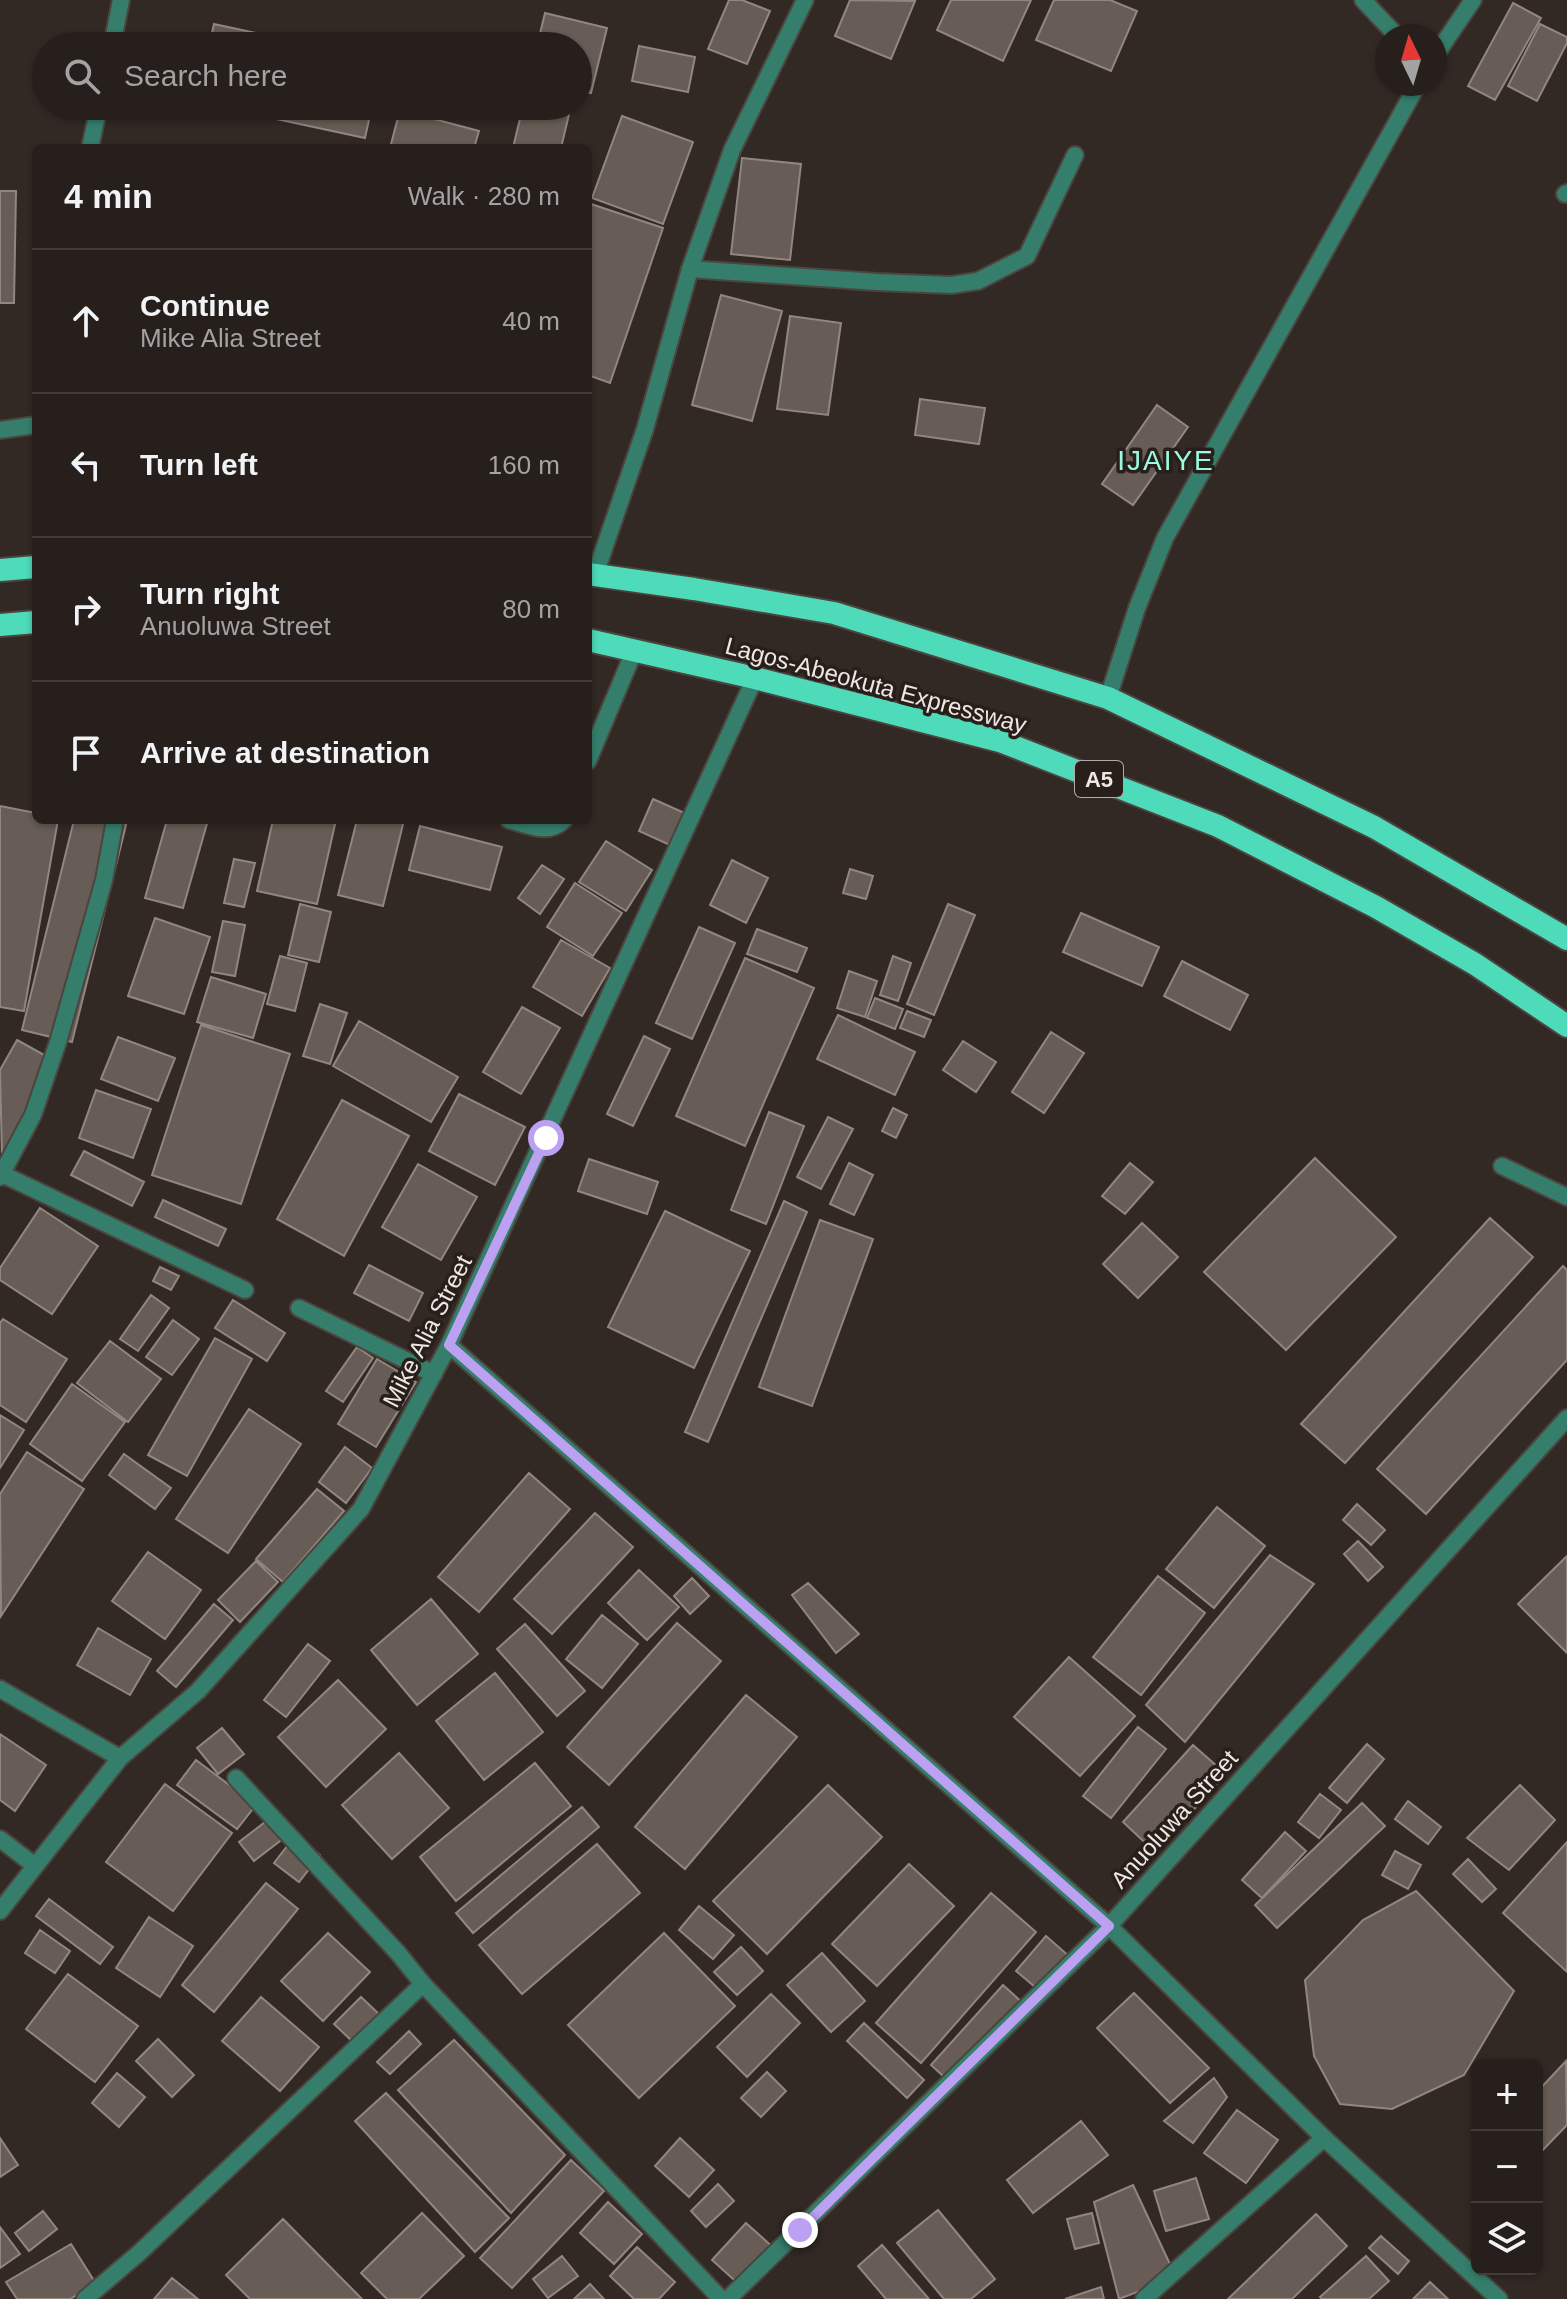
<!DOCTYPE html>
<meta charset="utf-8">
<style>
body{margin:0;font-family:Helvetica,sans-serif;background:#2e2724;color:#f1f3f6}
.controls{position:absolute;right:24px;bottom:24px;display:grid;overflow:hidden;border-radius:12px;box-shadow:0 2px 6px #0004}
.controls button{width:72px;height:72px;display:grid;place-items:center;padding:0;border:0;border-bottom:2px solid #423d3a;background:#261f1b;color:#f1f3f6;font:40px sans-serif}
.compass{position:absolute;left:1375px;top:24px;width:72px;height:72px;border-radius:50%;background:#261f1b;box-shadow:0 2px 6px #0004;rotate:355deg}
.stop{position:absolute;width:24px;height:24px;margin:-18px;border:6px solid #bca0f2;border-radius:50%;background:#fff}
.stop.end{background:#bca0f2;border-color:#fff;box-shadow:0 2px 8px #0008}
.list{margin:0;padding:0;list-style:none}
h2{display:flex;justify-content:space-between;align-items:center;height:104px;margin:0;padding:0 32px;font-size:34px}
h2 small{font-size:26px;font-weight:400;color:#a4a2a3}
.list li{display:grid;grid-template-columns:52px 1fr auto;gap:24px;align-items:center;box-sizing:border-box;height:144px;padding:0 32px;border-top:2px solid #423d3a}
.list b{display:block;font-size:30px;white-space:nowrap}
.list p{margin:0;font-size:26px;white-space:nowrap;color:#a4a2a3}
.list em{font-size:26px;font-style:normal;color:#a4a2a3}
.icon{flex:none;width:44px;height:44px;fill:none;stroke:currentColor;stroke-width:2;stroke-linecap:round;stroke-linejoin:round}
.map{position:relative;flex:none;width:1567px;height:2299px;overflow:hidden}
.search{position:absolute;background:#261f1b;box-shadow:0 2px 6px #0004;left:32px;top:32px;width:560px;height:88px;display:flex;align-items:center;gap:20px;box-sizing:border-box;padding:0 28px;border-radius:44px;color:#a4a2a3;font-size:30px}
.panel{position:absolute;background:#261f1b;box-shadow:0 2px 6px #0004;left:32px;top:144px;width:560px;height:680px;border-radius:12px}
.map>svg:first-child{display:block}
.building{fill:#675c56;stroke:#928680;stroke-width:2}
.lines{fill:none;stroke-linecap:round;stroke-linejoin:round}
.service-casing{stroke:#4c443f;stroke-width:20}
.minor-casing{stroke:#4c443f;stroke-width:20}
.trunk-casing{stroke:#4c443f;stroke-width:26}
.service{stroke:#347e6b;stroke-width:16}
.minor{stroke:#347e6b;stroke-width:16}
.trunk{stroke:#4ddbb9;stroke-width:22}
.route{stroke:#bca0f2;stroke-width:10}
.labels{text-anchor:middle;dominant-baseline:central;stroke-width:7;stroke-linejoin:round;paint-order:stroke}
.shield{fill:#281f1a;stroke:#b3aba7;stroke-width:2}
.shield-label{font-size:22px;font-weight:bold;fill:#eee7e3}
.street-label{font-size:24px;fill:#eee7e3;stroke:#281f1a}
.quarter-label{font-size:28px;letter-spacing:2px;fill:#9afadf;stroke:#281f1a}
</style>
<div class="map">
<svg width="1567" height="2299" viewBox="0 0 1567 2299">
<rect width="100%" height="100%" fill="#322924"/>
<path class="building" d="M729,0H742L770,11L747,64L708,49Z
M850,0L915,1L891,59L835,36Z
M951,0H1031L1003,61L937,30Z
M1054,0H1110L1137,11L1111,71L1036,40Z
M1513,3L1541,18L1495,100L1468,86Z
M545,13L607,28L591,93L578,90V46H537Z
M214,24L317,46H209Z
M1540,24L1567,37V43L1537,101L1508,86Z
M639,46L695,57L688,92L632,81Z
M215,106H372L365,138Z
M523,106H571L561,148H513Z
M400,110L479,131L474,148H390Z
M622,116L693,142L663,224L592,198Z
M742,158L801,164L790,260L731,254Z
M0,191H16L14,303H0Z
M588,203L663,228L610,383L588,375Z
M721,295L782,311L752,421L692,405Z
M790,316L841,323L828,415L777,409Z
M920,399L985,408L979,444L915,435Z
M1157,405L1188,427L1133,505L1102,484Z
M653,799L698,819L683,851L639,831Z
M0,806L36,813V820H58L24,1011L0,1007Z
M74,820H107L126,825L72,1042L22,1030Z
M167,820H208L183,908L145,898Z
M273,820H336L317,904L257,891Z
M357,820H404L383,906L338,895Z
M420,826L502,847L490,890L409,870Z
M606,841L652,870L626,911L579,882Z
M234,859L255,863L244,907L224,903Z
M732,860L768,878L746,923L710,905Z
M542,865L564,879L540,914L518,898Z
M850,869L873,876L866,899L843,893Z
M575,883L622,913L593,956L547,927Z
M300,904L331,912L319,962L288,955Z
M948,904L975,915L934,1015L907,1004Z
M1081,913L1159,947L1142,986L1063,952Z
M155,918L210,937L184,1014L128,996Z
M223,921L245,925L235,976L212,972Z
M699,927L735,943L692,1039L656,1023Z
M757,929L807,948L797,972L747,954Z
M561,940L610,968L582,1016L533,987Z
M280,956L307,963L295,1011L267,1004Z
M893,956L911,963L898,1001L880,995Z
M745,958L814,988L745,1146L676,1116Z
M1182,961L1248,995L1230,1030L1164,996Z
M849,971L877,981L865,1017L837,1008Z
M211,977L266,994L253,1038L197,1022Z
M875,998L903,1009L895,1029L867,1018Z
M320,1004L347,1013L330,1064L303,1056Z
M522,1007L560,1028L521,1094L483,1072Z
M907,1011L931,1020L924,1037L900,1028Z
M838,1015L915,1052L895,1095L817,1059Z
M359,1021L458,1077L431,1122L333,1066Z
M201,1025L290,1054L241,1204L152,1175Z
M1051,1032L1084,1053L1044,1113L1012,1092Z
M644,1036L670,1049L633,1126L607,1114Z
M118,1037L175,1058L158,1101L101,1079Z
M17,1040L55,1061L2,1157L0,1070Z
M963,1041L996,1062L976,1092L943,1070Z
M96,1090L151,1109L133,1158L79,1138Z
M459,1094L525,1127L495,1185L429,1151Z
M342,1100L409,1136L344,1256L277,1219Z
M893,1108L907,1115L896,1138L882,1131Z
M769,1112L804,1126L766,1224L731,1210Z
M828,1117L853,1129L821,1189L797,1177Z
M84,1151L144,1182L132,1206L71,1175Z
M1315,1158L1396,1237L1286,1350L1204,1272Z
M589,1159L658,1182L647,1214L578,1191Z
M849,1163L873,1175L854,1215L830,1204Z
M1130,1163L1153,1182L1125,1214L1102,1196Z
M418,1164L477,1197L441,1260L382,1227Z
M163,1200L226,1229L218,1246L155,1217Z
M784,1201L807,1212L708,1442L685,1432Z
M40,1208L98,1246L52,1314L0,1280V1268Z
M665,1211L750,1251L694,1368L608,1327Z
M1490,1218L1533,1257L1345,1463L1301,1424Z
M820,1220L873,1239L812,1406L759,1387Z
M1142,1223L1178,1257L1138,1298L1103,1264Z
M369,1265L423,1293L409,1321L354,1293Z
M1563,1266L1567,1270V1360L1426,1514L1377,1469Z
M160,1267L179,1276L171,1290L153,1281Z
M151,1295L169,1308L138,1351L120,1339Z
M233,1300L285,1333L267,1361L215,1328Z
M3,1319L67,1359L26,1422L0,1405V1323Z
M173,1320L199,1339L172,1375L146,1357Z
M215,1338L252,1359L187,1476L148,1455Z
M110,1341L161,1379L128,1422L77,1383Z
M357,1347L373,1358L343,1402L326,1391Z
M377,1359L416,1382L376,1447L338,1424Z
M72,1384L125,1422L82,1481L30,1444Z
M249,1409L301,1444L228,1553L176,1519Z
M0,1415L24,1430L0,1468Z
M345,1447L372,1468L346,1503L319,1482Z
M27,1452L84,1489L1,1616L0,1494Z
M124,1454L171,1488L155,1509L109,1475Z
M529,1473L570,1509L479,1612L438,1577Z
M317,1489L344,1511L283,1582L256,1559Z
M1357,1504L1385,1530L1371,1545L1343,1520Z
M1217,1507L1265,1546L1214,1608L1166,1569Z
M595,1513L633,1547L552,1634L514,1599Z
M1358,1541L1383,1567L1368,1581L1344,1554Z
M148,1552L201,1590L165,1639L112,1601Z
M1270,1555L1314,1584L1185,1742L1146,1705Z
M1567,1556V1653L1518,1604Z
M256,1561L278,1582L240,1622L218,1600Z
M639,1570L679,1607L647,1640L608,1603Z
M1158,1576L1205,1613L1141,1695L1093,1657Z
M692,1578L709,1596L690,1614L674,1596Z
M808,1583L859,1634L836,1653L792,1595Z
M431,1599L478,1654L417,1705L371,1650Z
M214,1604L233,1620L176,1687L157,1671Z
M602,1615L638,1644L602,1688L566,1659Z
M677,1623L721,1661L609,1785L567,1747Z
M525,1624L585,1691L557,1716L497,1649Z
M98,1628L151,1659L130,1695L77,1665Z
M308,1644L330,1661L286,1717L264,1700Z
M1069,1657L1135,1716L1080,1776L1014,1717Z
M495,1673L543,1732L484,1780L436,1721Z
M338,1680L386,1729L326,1787L278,1737Z
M746,1695L797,1737L685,1869L635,1827Z
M1138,1727L1166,1749L1111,1818L1083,1796Z
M222,1728L244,1754L218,1774L197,1748Z
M0,1734L46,1765L15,1811L0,1800Z
M1367,1744L1384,1759L1347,1803L1329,1788Z
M1193,1745L1226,1774L1155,1852L1123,1822Z
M399,1753L449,1808L392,1859L342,1805Z
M196,1760L256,1805L237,1829L177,1785Z
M535,1763L571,1806L456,1901L420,1857Z
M165,1784L232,1833L173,1911L106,1862Z
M828,1785L882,1837L767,1954L713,1901Z
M1520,1785L1555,1820L1509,1870L1467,1838Z
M1320,1794L1341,1810L1319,1838L1298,1822Z
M1408,1801L1441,1827L1428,1844L1395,1819Z
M1362,1803L1385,1826L1277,1928L1255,1905Z
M582,1807L599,1827L473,1933L456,1913Z
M278,1812L293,1831L254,1861L239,1842Z
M1285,1832L1306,1851L1262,1898L1242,1880Z
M295,1836L320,1855L299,1882L274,1863Z
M1567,1842V1972L1503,1913Z
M597,1844L640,1893L522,1994L479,1945Z
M1395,1851L1421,1865L1408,1889L1382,1875Z
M1468,1859L1496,1889L1482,1902L1453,1874Z
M909,1864L954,1906L877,1986L832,1944Z
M266,1883L298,1909L214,2012L182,1985Z
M1416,1891L1514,1991L1464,2075L1392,2109L1340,2104L1314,2056L1305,1980L1363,1920Z
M991,1893L1036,1932L921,2063L876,2023Z
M49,1899L113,1947L100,1964L36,1916Z
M699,1906L734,1935L713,1959L679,1930Z
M149,1917L193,1946L160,1997L116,1968Z
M40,1930L70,1951L55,1973L25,1953Z
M328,1933L370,1972L323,2021L281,1981Z
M664,1933L735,2006L639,2098L568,2025Z
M1046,1936L1070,1957L1041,1992L1016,1971Z
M741,1947L763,1971L737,1995L714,1972Z
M822,1953L865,2001L831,2032L787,1985Z
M68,1974L138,2026L95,2082L26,2029Z
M1003,1985L1026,2006L954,2086L931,2065Z
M1134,1993L1209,2068L1170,2103L1097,2028Z
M771,1994L800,2023L747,2077L717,2047Z
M261,1997L319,2047L280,2091L222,2041Z
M361,1997L380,2015L353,2042L334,2024Z
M864,2023L924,2080L907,2098L847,2041Z
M409,2031L421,2044L390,2074L377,2062Z
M158,2039L194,2075L172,2097L136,2061Z
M454,2040L565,2155L511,2213L398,2090Z
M1566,2061L1567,2125L1537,2156V2092Z
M767,2072L786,2091L761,2117L741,2098Z
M117,2073L145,2097L119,2127L92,2103Z
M1214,2078L1227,2097L1193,2143L1164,2121Z
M386,2093L509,2218L475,2252L355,2121Z
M1237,2110L1278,2140L1246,2183L1204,2153Z
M1081,2121L1108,2155L1033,2213L1007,2180Z
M0,2138L18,2165L0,2177Z
M680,2138L714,2170L689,2197L655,2166Z
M571,2160L604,2191L512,2288L480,2258Z
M1196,2178L1209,2219L1166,2231L1154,2191Z
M718,2184L734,2201L706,2227L691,2211Z
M1133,2185L1176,2277L1119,2299L1094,2202Z
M608,2202L642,2234L614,2264L580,2233Z
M938,2210L995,2279L971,2299H944L897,2243Z
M43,2211L57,2229L29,2251L15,2233Z
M422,2213L464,2256L419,2299H387L361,2273Z
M1092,2213L1099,2243L1075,2249L1067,2219Z
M1316,2214L1347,2246L1292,2299H1228Z
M283,2219L362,2299H250L226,2275Z
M746,2223L776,2250L743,2288L712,2260Z
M0,2227L20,2254L0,2268Z
M1381,2236L1409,2261L1398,2274L1369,2248Z
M71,2244L96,2284L70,2299H17L6,2282Z
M882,2245L929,2299H886L858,2266Z
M637,2247L675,2282L659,2299H634L610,2276Z
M562,2256L578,2276L548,2298L533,2279Z
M1366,2256L1389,2281L1369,2299H1322L1320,2297Z
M172,2278L198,2299H154Z
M1430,2282L1448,2299H1413Z
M590,2284L604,2299H574Z
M1101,2287L1104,2299H1065Z"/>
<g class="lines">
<g class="service-casing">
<path id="service" d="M1363,0L1397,36
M1565,194L1567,193
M690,269L877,282L951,285L978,281L1027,256L1075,155
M0,430L36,425
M588,761L635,649
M509,820C529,825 548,836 564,820
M1502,1166L1567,1197
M299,1308L434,1374
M0,1839L34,1865
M1144,2299L1324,2138"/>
</g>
<g class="minor-casing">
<path id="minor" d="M112,46L121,0
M1435,56L1473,0
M90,148L99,106
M595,575L645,429L690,269L732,150L805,0
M1108,698L1137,608L1165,538L1418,84
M2,1174L245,1290
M0,1177L33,1115L58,1042L104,880L115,820
M449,1345L1109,1926L1324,2138L1499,2299
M0,1689L120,1758
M236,1778L398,1953L423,1984L721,2299
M0,1911L120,1758L198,1691L361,1509L449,1345L755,678
M85,2299L139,2253L423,1984
M728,2299L1109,1926L1567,1418"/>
</g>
<g class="trunk-casing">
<path id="trunk" d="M0,570L36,567
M588,574L694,589L834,613L1108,698L1374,827L1567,939
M0,625L36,622
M588,640L755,678L1000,741L1218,826L1376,907L1475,964L1567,1026"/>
</g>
<use href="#service" class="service"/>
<use href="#minor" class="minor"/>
<use href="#trunk" class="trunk"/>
</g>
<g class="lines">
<path class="route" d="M546,1138L449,1345L1109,1926L800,2230"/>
</g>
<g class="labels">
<rect class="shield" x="1075" y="761" width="48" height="36" rx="6"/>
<g class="shield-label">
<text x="1099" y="779">A5</text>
</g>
<g class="street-label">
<text transform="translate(876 685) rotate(15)">Lagos-Abeokuta Expressway</text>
<text transform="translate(427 1331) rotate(-63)">Mike Alia Street</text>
<text transform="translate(1174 1819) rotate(-48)">Anuoluwa Street</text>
</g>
<g class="quarter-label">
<text x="1166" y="460">IJAIYE</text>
</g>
</g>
</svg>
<div class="controls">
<button>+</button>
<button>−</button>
<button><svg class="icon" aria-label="layers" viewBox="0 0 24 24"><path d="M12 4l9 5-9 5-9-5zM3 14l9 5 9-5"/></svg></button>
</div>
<svg class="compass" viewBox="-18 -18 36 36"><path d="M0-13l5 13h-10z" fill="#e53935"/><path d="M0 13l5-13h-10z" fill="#a4a2a3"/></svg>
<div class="stop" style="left:546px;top:1138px"></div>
<div class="stop end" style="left:800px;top:2230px"></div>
<div class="search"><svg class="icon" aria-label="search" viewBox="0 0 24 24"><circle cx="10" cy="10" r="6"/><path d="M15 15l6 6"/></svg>Search here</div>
<section class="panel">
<h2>4 min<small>Walk · 280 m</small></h2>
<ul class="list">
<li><svg class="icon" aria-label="ahead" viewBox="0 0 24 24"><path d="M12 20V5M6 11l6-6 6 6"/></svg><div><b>Continue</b><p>Mike Alia Street</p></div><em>40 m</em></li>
<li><svg class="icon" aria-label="left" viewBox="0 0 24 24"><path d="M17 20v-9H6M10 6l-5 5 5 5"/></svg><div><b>Turn left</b></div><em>160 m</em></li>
<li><svg class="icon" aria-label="right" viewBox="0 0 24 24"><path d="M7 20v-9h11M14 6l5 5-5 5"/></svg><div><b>Turn right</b><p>Anuoluwa Street</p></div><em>80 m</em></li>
<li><svg class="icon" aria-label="arrive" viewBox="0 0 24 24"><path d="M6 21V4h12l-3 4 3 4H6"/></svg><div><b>Arrive at destination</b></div></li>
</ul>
</section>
</div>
